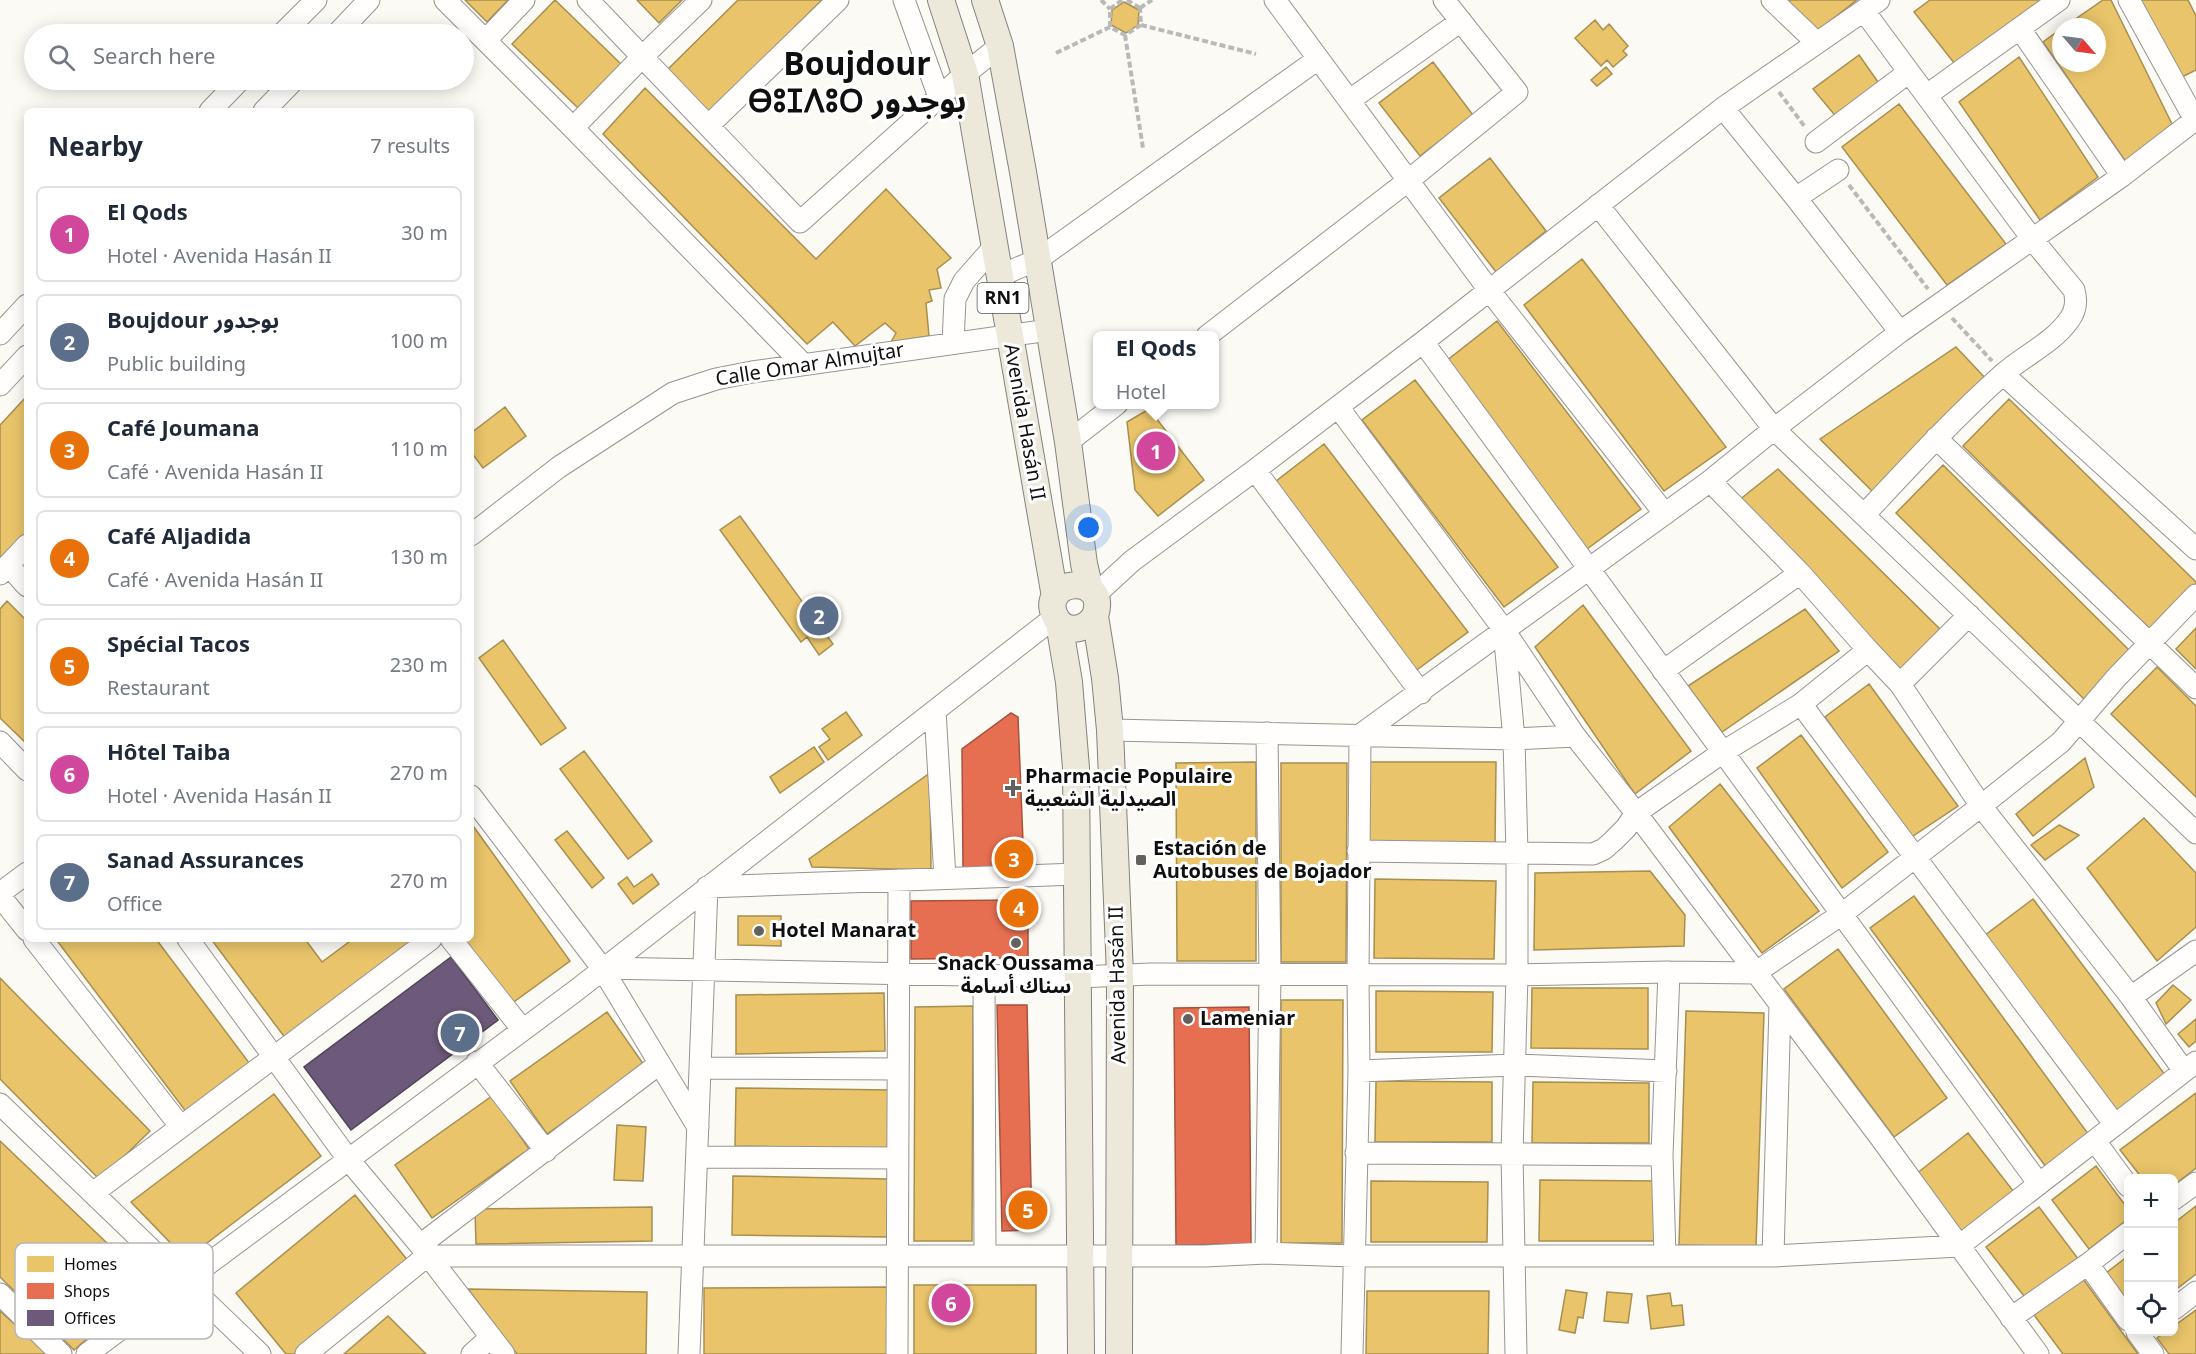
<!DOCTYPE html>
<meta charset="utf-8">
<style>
body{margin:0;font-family:Georgia,"Noto Sans Arabic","Noto Sans Tifinagh",serif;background:#f2f2f3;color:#1f2937}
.controls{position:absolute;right:18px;bottom:18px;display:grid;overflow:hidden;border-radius:9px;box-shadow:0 3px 15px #0003}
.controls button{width:54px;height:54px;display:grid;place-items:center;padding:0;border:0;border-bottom:2px solid #e0e1e3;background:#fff;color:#1f2937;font:30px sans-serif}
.compass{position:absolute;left:2052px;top:18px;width:54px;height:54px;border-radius:50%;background:#fff;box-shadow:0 3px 15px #0003;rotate:118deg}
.you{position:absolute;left:1089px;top:528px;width:21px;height:21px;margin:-15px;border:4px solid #fff;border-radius:50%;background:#1a73e8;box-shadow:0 0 0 9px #1a73e833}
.badge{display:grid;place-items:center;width:39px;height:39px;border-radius:50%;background:#db2777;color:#fff;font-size:20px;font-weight:700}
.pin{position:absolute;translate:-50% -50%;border:3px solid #fff;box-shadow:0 2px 6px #0006}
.popup{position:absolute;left:1093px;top:331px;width:126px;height:78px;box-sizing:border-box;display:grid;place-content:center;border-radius:9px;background:#fff;filter:drop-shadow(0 2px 4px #0005);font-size:20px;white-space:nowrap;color:#747a83}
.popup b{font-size:22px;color:#1f2937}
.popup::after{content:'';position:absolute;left:50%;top:100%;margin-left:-12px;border:12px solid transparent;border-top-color:#fff}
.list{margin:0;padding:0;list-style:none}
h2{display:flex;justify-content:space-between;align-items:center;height:78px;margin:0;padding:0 24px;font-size:26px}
h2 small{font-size:20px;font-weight:400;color:#747a83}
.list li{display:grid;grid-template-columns:39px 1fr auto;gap:18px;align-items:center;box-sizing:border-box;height:96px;margin:0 12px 12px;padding:0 12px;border:2px solid #e0e1e3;border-radius:9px}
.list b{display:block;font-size:22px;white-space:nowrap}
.list p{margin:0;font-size:20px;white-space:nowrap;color:#747a83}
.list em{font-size:20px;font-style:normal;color:#747a83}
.icon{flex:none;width:33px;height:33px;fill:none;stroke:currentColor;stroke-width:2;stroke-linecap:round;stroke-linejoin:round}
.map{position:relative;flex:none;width:2196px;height:1354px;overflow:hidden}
.search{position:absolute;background:#fff;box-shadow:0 3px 15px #0003;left:24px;top:24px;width:450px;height:66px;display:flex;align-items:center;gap:15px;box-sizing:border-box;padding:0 21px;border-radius:33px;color:#747a83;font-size:22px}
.panel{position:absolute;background:#fff;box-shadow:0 3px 15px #0003;left:24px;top:108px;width:450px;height:834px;border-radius:9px}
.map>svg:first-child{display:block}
.homes{fill:#e9c46a;stroke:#a88e4f;stroke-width:1.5}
.shops{fill:#e76f51;stroke:#a6523d;stroke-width:1.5}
.offices{fill:#6d597a;stroke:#51435a;stroke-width:1.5}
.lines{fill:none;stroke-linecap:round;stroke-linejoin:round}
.minor-casing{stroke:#969592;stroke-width:23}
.major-casing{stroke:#83827f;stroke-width:28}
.path{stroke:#b9b9b8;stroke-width:4;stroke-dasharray:6 3;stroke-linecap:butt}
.minor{stroke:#fffefd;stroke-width:21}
.major{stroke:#ece8da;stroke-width:26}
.poi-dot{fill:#62615f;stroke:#fff;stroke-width:2}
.labels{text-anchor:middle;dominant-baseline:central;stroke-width:6;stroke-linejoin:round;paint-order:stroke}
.shield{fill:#fff;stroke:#575757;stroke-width:1.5}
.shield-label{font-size:18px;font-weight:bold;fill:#0f0f0f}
.street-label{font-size:20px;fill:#0f0f0f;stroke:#fff}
.poi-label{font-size:20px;font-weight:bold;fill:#0f0f0f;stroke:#fff;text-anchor:start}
.town-label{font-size:32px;font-weight:bold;fill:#0f0f0f;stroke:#fff}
.key{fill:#fff;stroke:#b7b7b7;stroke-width:1.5}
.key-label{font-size:16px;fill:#0f0f0f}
</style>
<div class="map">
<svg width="2196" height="1354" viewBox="0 0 2196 1354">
<rect width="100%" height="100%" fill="#fcfaf4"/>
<path class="homes" d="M465,0H508L487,22Z
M555,0L622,65L579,109L512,44Z
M637,0H682L659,23Z
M738,0H822L707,114L665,72Z
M1787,0H1857L1817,31Z
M1930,0H2049L1958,68L1914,12Z
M2103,0H2111L2172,124L2126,162L2043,42L2061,29V63H2097V27H2064Z
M2139,0H2188L2196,16V70L2178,79Z
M1124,2L1139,10L1138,25L1126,33L1111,25L1112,10Z
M1595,20L1603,30L1609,24L1628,46L1623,51L1627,55L1613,67L1607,60L1601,66L1575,38Z
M1859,55L1883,89L1838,119L1813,89Z
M2019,57L2098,177L2040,220L1959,102Z
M1433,62L1473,115L1420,156L1379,103Z
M1606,67L1612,74L1597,86L1591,80Z
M645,88L816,259L886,189L951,258L937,269L941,288L929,290L932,301L926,303L929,336L891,342L896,333L885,323L855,346L833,322L807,344L603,134Z
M1899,104L2006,244L1947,285L1842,147Z
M1490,158L1546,231L1496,272L1439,198Z
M1582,259L1726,447L1664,491L1524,305Z
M1497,321L1641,509L1587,549L1445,362Z
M1956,347L1988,381L1876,495L1820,439Z
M1415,380L1558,567L1504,607L1362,420Z
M27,396V532L0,560V425Z
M2009,399L2196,582V591L2154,633L1963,446Z
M505,407L526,436L483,468L471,452V433Z
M1149,409L1204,480L1158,516L1135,490L1127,422Z
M1324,444L1468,632L1414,672L1271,485Z
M1943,465L2132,653L2085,700L1896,513Z
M1778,469L1944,633L1898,675L1738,501Z
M740,516L833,644L819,655L807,637L801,642L720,530Z
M7,601L27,621V744L0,718V609Z
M1583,605L1691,751L1635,794L1535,647Z
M1805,609L1839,651L1722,732L1688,686Z
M2196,628V669L2176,649Z
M503,640L566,728L541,745L479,658Z
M2157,667L2196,706V797L2111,714Z
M1869,684L1958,806L1910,838L1825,717Z
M846,712L862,735L828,760L819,747L830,739L822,729Z
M1801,735L1888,852L1842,888L1757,768Z
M814,747L824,762L780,793L770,777Z
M584,751L652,841L628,859L560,769Z
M2085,758L2094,787L2033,836L2016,814Z
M1256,762V961H1177L1176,763Z
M1369,762H1496L1495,846L1368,845Z
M1281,763H1347L1346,962H1281Z
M930,773L931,870L812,867L809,859Z
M1720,784L1819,911L1762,953L1669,827Z
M2144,818L2196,873V927L2157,961L2087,868Z
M471,823L570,961L511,1004L463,939H471Z
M2059,825L2079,835L2045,860L2031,845Z
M567,831L604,878L592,888L555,840Z
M1650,871L1685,915L1684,946L1534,950L1535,873Z
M652,874L659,884L633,904L618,884L627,877L634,887Z
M1375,879L1496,881L1494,959L1374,958Z
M1914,896L2089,1135L2046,1167L1870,928Z
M2033,899L2166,1076L2118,1113L1984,936Z
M738,916H781V946L738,945Z
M63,939H156L250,1064L187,1113L58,942Z
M211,939H305L322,962L353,939H418L286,1039Z
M1838,949L1947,1098L1894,1137L1784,989Z
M0,978L150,1131L100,1180L0,1079Z
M2173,985L2191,1000L2166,1024L2156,1003Z
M1532,988H1648V1049L1531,1048Z
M1376,991L1493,992L1492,1052H1376Z
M884,993L885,1051L736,1054V995Z
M1281,1000H1343L1342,1243H1281Z
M973,1006L972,1241H914L915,1007Z
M1686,1011L1764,1013L1756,1247L1679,1245Z
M607,1012L644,1065L547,1134L510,1081Z
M2196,1019V1041L2189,1047L2178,1034Z
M1376,1081L1492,1082V1142H1375Z
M1533,1082L1649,1083V1143H1532Z
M736,1088L891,1090L890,1149L735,1146Z
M2196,1093V1168L2174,1185V1178H2142L2120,1150Z
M274,1094L321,1156L186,1259L131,1202Z
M492,1096L529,1149L432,1218L395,1165Z
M617,1125L646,1127L643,1181L614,1180Z
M1968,1133L2014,1192L1962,1232L1916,1174Z
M0,1141L150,1284L74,1350L0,1277Z
M2096,1166L2128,1209V1219L2089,1249L2052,1200Z
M733,1176L888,1179L887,1237L732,1235Z
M1540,1180L1656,1181V1241H1539Z
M1371,1181L1488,1182L1487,1242H1371Z
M355,1195L409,1262L297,1354H286L236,1293Z
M2196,1206V1274L2174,1291V1223Z
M652,1207V1241L476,1244L475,1209Z
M2039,1207L2079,1260L2027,1300L1986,1247Z
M2128,1256V1303L2106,1273Z
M2083,1279L2138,1354H2063L2034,1315Z
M914,1285H1036V1354H914Z
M887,1287V1354H704V1288Z
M468,1289L647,1292L646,1354H517Z
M1566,1290L1587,1293L1583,1318L1578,1317L1575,1333L1559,1330Z
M1367,1291H1489L1488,1354H1366Z
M1607,1292L1632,1294L1628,1323L1604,1321Z
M1670,1293L1672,1306L1682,1305L1684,1325L1651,1329L1647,1296Z
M2196,1310V1354H2169L2157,1338L2166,1332H2174V1326Z
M0,1311L48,1354H0Z
M388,1316L426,1354H344Z"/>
<path class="shops" d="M1011,713L1018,717L1024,867L963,868L962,749Z
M1028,900V958L911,959V901Z
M997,1005H1027L1032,1230L1002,1231Z
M1249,1007L1251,1244L1176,1245L1174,1008Z"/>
<path class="offices" d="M451,957L498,1020L351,1130L304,1067Z"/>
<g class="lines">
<g class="minor-casing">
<path id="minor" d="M445,0L573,128L802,363
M588,0L800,222L965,74L1000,46
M904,0L939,97
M1275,0L1489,290L1665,514
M1772,0L1816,42
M2129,0L2195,120
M1864,11L2033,240L2074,290C2077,301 2076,311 2069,320C2053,343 2023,356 2002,375C1953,419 1909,467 1864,515
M2020,29L2122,176
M282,34L316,0
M337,34L369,0
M486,40L524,0
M1927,95L2059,0
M1350,100L1461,21
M1723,108L1796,198L1900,332
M210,111L240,80
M264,111L294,80
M709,125L838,0
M573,128L643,56L701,0
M1816,142L1909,72
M1796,198L1838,170
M1598,205L1774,429L2196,833
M999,276L1037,260L1318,59
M0,334L27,305
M1207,336L1409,180L1517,92L1444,0
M1423,342L2039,1184
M953,343L955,299L964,281L994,247
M2003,374L2196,549
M0,385L27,356
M1338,407L1504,630L1514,739L1517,853V975L1512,1154L1516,1354
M1936,438L2196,688
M1068,442L1117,404
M1255,470L1421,693
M1710,481L1800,573L1868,650L1900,684L1981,806L2131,997L2184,1071
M471,535L559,467L673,393L716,379L752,372L1049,330
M8,565L27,586
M0,574L27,545
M1095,595L1132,561L1255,470L1423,342L1723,108L1879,0
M1506,633L1575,736L1636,813L1880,1137L2038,1354
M1663,671L1800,573
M1900,684L1969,615
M1801,704L2115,1125
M935,711L945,878
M1110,730L1514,739L1575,736
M1360,735L1710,481L1774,429L1900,332L2122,176L2196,119
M0,742L27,770
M471,796L602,968L698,1127
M1358,851L1593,854L1604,849L1613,841L1626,828L1636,813L1723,752L1801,704L1868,650
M0,893L27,873
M0,896L27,930
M34,939L181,1127
M188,939L348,1159L420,1245L504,1354
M451,939L522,1029
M602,968L1077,977L1151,974L1517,975L1669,972L1755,973L1842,914L1981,806L2061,742L2116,678L2196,595
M984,975L985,1256
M2131,997L2196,951
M477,1062L546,1151
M700,1068L898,1069
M1359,1071L1515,1065L1666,1071
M0,1104L260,1354
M2095,1141L2128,1186
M1356,1153L1662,1155
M697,1157L898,1158
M93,1193L431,939
M2174,1199L2196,1183
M420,1245L659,1064
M1266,1253L1270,974L1267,733
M1665,1256L1662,1155L1669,972
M1773,1256L1780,1005
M2088,1264L2128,1320
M0,1294L61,1354
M2174,1309L2196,1292
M2011,1318L2088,1264L2128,1233
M2137,1332L2153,1354
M87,1354L574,992L1055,617
M306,1354L427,1256H1205L1266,1253L1353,1256H1773L1959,1246L2196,1062
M472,1354L491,1337
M689,1354L707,887L1077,874
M897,1354L899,880
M1352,1354L1359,1071L1358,975L1360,735"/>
</g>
<g class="major-casing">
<path id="major" d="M941,0L965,74L1055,597
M985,0L1000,46L1023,172L1068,442L1084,564L1090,590
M1095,616C1085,632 1063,634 1055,616C1038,579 1110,571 1095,616L1105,678L1110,730L1120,975L1119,1354
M1059,623L1069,682L1076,768L1081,1354"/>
</g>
<path class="path" d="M1101,0L1110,9
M1122,0L1110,9V27L1125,35L1141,25L1140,8
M1127,0L1140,8
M1140,8L1152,0
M1141,25L1256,54
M1125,35L1143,148
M1056,53L1110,27
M1779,92L1805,127
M1849,185L1928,289
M1952,318L1992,361"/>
<use href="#minor" class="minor"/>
<use href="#major" class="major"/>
</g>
<g class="poi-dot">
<path d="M1010 779h6v6h6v6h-6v6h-6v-6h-6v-6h6z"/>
<rect x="1135" y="854" width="12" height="12" rx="3"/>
<circle cx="759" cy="931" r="6"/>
<circle cx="1016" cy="943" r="6"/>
<circle cx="1188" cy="1019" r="6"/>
</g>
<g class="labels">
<rect class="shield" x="977.5" y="283" width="51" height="30" rx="4.5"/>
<g class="shield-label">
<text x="1003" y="298">RN1</text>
</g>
<g class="street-label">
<text transform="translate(810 365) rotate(-9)">Calle Omar Almujtar</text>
<text transform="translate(1024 422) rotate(80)">Avenida Hasán II</text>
<text transform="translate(1118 985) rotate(-91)">Avenida Hasán II</text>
</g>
<g class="poi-label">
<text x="1025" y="777">Pharmacie Populaire<tspan x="1025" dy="23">الصيدلية الشعبية</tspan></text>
<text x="1153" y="849">Estación de<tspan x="1153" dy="23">Autobuses de Bojador</tspan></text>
<text x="771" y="931">Hotel Manarat</text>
<text x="1016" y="964" text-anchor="middle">Snack Oussama<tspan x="1016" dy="23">سناك أسامة</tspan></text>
<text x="1200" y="1019">Lameniar</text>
</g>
<g class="town-label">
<text x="857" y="65">Boujdour<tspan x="857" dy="37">ⴱⵓⵊⴷⵓⵔ بوجدور</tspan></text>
</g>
</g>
<rect x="15" y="1243" width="198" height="96" rx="9" class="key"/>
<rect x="27" y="1256" width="27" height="16" fill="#e9c46a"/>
<rect x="27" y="1283" width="27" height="16" fill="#e76f51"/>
<rect x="27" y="1310" width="27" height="16" fill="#6d597a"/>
<g class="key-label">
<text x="64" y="1270">Homes</text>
<text x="64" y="1297">Shops</text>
<text x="64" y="1324">Offices</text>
</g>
</svg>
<div class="controls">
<button>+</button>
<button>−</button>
<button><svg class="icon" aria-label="locate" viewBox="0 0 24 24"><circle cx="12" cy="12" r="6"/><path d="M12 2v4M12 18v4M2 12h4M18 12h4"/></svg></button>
</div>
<svg class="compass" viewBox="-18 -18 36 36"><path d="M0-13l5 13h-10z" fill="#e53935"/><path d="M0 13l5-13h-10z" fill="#747a83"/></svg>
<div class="you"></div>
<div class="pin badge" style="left:1156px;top:451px;background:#d1479c">1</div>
<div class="popup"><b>El Qods</b>Hotel</div>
<div class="pin badge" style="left:819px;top:616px;background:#5c6f8a">2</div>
<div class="pin badge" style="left:1014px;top:859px;background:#e8710a">3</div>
<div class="pin badge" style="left:1019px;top:908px;background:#e8710a">4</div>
<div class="pin badge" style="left:1028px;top:1210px;background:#e8710a">5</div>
<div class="pin badge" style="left:951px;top:1303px;background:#d1479c">6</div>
<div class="pin badge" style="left:460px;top:1033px;background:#5c6f8a">7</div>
<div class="search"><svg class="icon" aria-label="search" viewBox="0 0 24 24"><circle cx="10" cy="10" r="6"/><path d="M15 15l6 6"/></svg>Search here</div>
<section class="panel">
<h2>Nearby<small>7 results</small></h2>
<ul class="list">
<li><span class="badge" style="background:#d1479c">1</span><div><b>El Qods</b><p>Hotel · Avenida Hasán II</p></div><em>30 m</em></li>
<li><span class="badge" style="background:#5c6f8a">2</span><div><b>Boujdour بوجدور</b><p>Public building</p></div><em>100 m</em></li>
<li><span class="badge" style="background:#e8710a">3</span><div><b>Café Joumana</b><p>Café · Avenida Hasán II</p></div><em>110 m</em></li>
<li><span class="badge" style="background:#e8710a">4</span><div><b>Café Aljadida</b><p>Café · Avenida Hasán II</p></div><em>130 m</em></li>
<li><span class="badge" style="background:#e8710a">5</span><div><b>Spécial Tacos</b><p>Restaurant</p></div><em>230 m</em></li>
<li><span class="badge" style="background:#d1479c">6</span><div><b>Hôtel Taiba</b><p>Hotel · Avenida Hasán II</p></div><em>270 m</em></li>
<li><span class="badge" style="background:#5c6f8a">7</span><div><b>Sanad Assurances</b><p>Office</p></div><em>270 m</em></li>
</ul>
</section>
</div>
